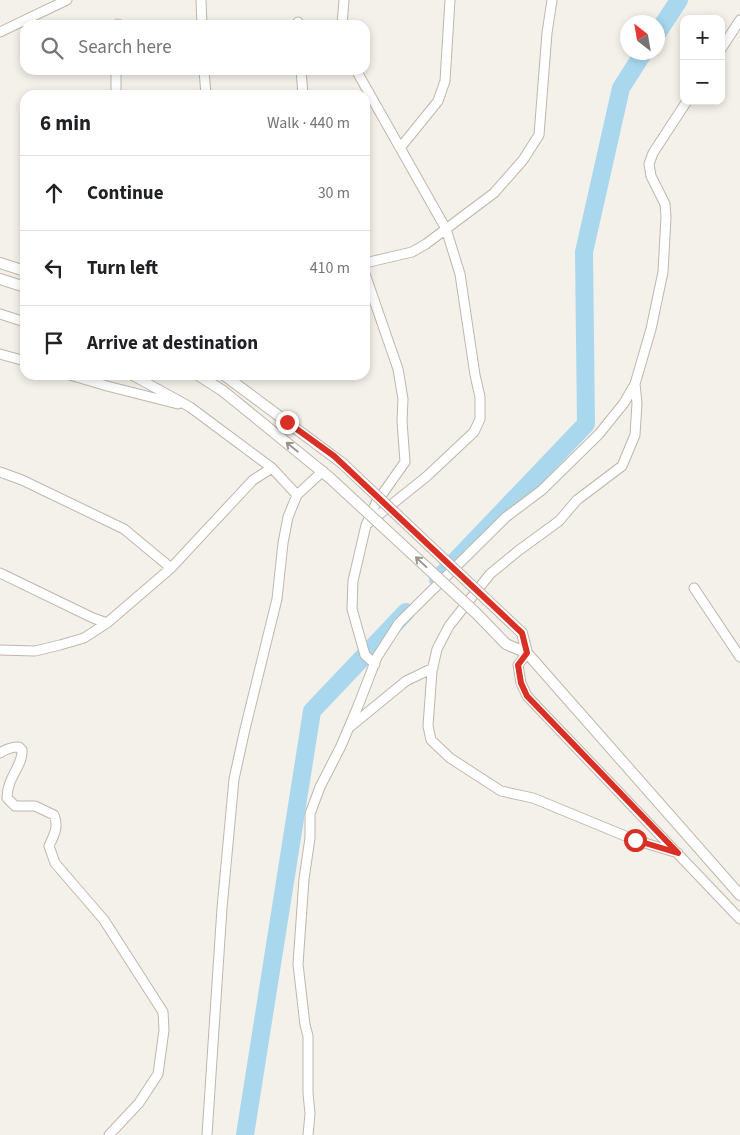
<!DOCTYPE html>
<meta charset="utf-8">
<style>
body{margin:0;font-family:"Source Sans 3",sans-serif;background:#f2f2f2;color:#202124}
.controls{position:absolute;right:15px;top:15px;display:grid;overflow:hidden;border-radius:10px;box-shadow:0 2px 8px #0003}
.controls button{width:45px;height:45px;display:grid;place-items:center;padding:0;border:0;border-bottom:1px solid #e0e0e0;background:#fff;color:#202124;font:25px sans-serif}
.compass{position:absolute;left:620px;top:15px;width:45px;height:45px;border-radius:50%;background:#fff;box-shadow:0 2px 8px #0003;rotate:329deg}
.stop{position:absolute;width:15px;height:15px;margin:-11px;border:4px solid #d93025;border-radius:50%;background:#fff}
.stop.end{background:#d93025;border-color:#fff;box-shadow:0 1px 5px #0008}
.list{margin:0;padding:0;list-style:none}
h2{display:flex;justify-content:space-between;align-items:center;height:65px;margin:0;padding:0 20px;font-size:21px}
h2 small{font-size:16px;font-weight:400;color:#757577}
.list li{display:grid;grid-template-columns:32px 1fr auto;gap:15px;align-items:center;box-sizing:border-box;height:75px;padding:0 20px;border-top:1px solid #e0e0e0}
.list b{display:block;font-size:19px;white-space:nowrap}
.list em{font-size:16px;font-style:normal;color:#757577}
.icon{flex:none;width:28px;height:28px;fill:none;stroke:currentColor;stroke-width:2;stroke-linecap:round;stroke-linejoin:round}
.map{position:relative;flex:none;width:740px;height:1135px;overflow:hidden}
.search{position:absolute;background:#fff;box-shadow:0 2px 8px #0003;left:20px;top:20px;width:350px;height:55px;display:flex;align-items:center;gap:12px;box-sizing:border-box;padding:0 18px;border-radius:15px;color:#757577;font-size:19px}
.panel{position:absolute;background:#fff;box-shadow:0 2px 8px #0003;left:20px;top:90px;width:350px;height:290px;border-radius:15px}
.map>svg:first-child{display:block}
.lines{fill:none;stroke-linecap:round;stroke-linejoin:round}
.river{stroke:#a9d8ee;stroke-width:18}
.minor-casing{stroke:#bfb7ac;stroke-width:11}
.tertiary-casing{stroke:#bfb7ac;stroke-width:12}
.minor{stroke:#fff;stroke-width:9}
.tertiary{stroke:#fff;stroke-width:10}
.tertiary-bridge-casing{stroke:#bfb7ac;stroke-width:12;stroke-linecap:butt}
.tertiary-bridge{stroke:#fff;stroke-width:10}
.oneway{stroke:#9a9692}
.route{stroke:#d93025;stroke-width:6}
</style>
<div class="map">
<svg width="740" height="1135" viewBox="0 0 740 1135">
<rect width="100%" height="100%" fill="#f4f0ea"/>
<g class="lines">
<path class="river" d="M658,32L679,0
M438,579L586,424L584,252L621,88L644,52
M245,1135L312,711L406,612"/>
<g class="minor-casing">
<path id="minor" d="M201,0L202,25
M298,22V25
M118,25V24
M342,25L344,0
M0,32L67,0
M721,49L740,20
M204,70L206,95
M301,70L303,95
M356,70L446,229L460,274L475,375L480,397V419L474,432L426,477L366,525
M116,95V70
M400,148L438,101L445,81L450,0
M365,263L412,252L426,244L494,193L523,160L539,135L547,33L552,0
M365,274L398,369L403,399L402,421L405,462L376,503L366,525L353,581L352,609L365,655L375,664
M0,314L25,322
M0,354L25,361
M70,375L107,386L178,404
M132,375L190,407L272,468L297,495
M635,384L637,403L635,435L622,466L577,500L559,521L518,551L490,574L449,626L437,649L432,671L428,726L431,740L450,758L501,791L533,798L635,840L678,853
M0,472L22,480L124,529L171,568
M0,573L93,618L107,623
M694,588L740,657
M0,650L35,651L60,645L84,638L107,623L171,568L253,480L272,468
M527,653L518,665L521,683L527,696L740,919
M351,726L406,681L433,668
M0,753C6,749 12,747 19,747L22,750C23,766 7,777 7,798L15,806H35L54,815C59,827 54,835 49,846L55,863L104,920L163,1012L164,1030L158,1074L139,1103L109,1135
M207,1135L222,908L234,779L245,729L277,599L283,543L288,517L297,495L323,471
M308,1135L310,1114L308,1093V1036L305,1025L298,964L304,879L310,838V814L320,787L341,746L358,706L377,657L399,623L506,517L542,490L599,434L624,403L635,384L651,329L663,272L666,217L665,204L651,176L649,164L653,153L687,101"/>
</g>
<g class="tertiary-casing">
<path id="tertiary" d="M0,263L25,271
M0,279L25,287
M198,375L223,391L330,478
M224,375L342,463
M506,644L527,653L522,633
M527,653L740,895"/>
</g>
<use href="#minor" class="minor"/>
<use href="#tertiary" class="tertiary"/>
<g class="tertiary-bridge-casing">
<path id="tertiary-bridge" d="M342,463L522,633
M330,478L476,613L506,644"/>
</g>
<use href="#tertiary-bridge" class="tertiary-bridge"/>
</g>
<defs><path id="oneway-shaft" d="M-6 0H5M1.5-3L5.5 0L1.5 3" fill="none" stroke-width="1.6" stroke-linecap="round" stroke-linejoin="round" transform="scale(1.25)"/></defs>
<g class="oneway">
<use href="#oneway-shaft" transform="translate(292 447) rotate(-141)"/>
<use href="#oneway-shaft" transform="translate(421 562) rotate(-137)"/>
</g>
<g class="lines">
<path class="route" d="M287,422L334,456L522,633L527,653L518,665L521,683L527,696L678,853L635,840"/>
</g>
</svg>
<div class="controls">
<button>+</button>
<button>−</button>
</div>
<svg class="compass" viewBox="-18 -18 36 36"><path d="M0-13l5 13h-10z" fill="#e53935"/><path d="M0 13l5-13h-10z" fill="#757577"/></svg>
<div class="stop" style="left:635px;top:840px"></div>
<div class="stop end" style="left:287px;top:422px"></div>
<div class="search"><svg class="icon" aria-label="search" viewBox="0 0 24 24"><circle cx="10" cy="10" r="6"/><path d="M15 15l6 6"/></svg>Search here</div>
<section class="panel">
<h2>6 min<small>Walk · 440 m</small></h2>
<ul class="list">
<li><svg class="icon" aria-label="ahead" viewBox="0 0 24 24"><path d="M12 20V5M6 11l6-6 6 6"/></svg><div><b>Continue</b></div><em>30 m</em></li>
<li><svg class="icon" aria-label="left" viewBox="0 0 24 24"><path d="M17 20v-9H6M10 6l-5 5 5 5"/></svg><div><b>Turn left</b></div><em>410 m</em></li>
<li><svg class="icon" aria-label="arrive" viewBox="0 0 24 24"><path d="M6 21V4h12l-3 4 3 4H6"/></svg><div><b>Arrive at destination</b></div></li>
</ul>
</section>
</div>
